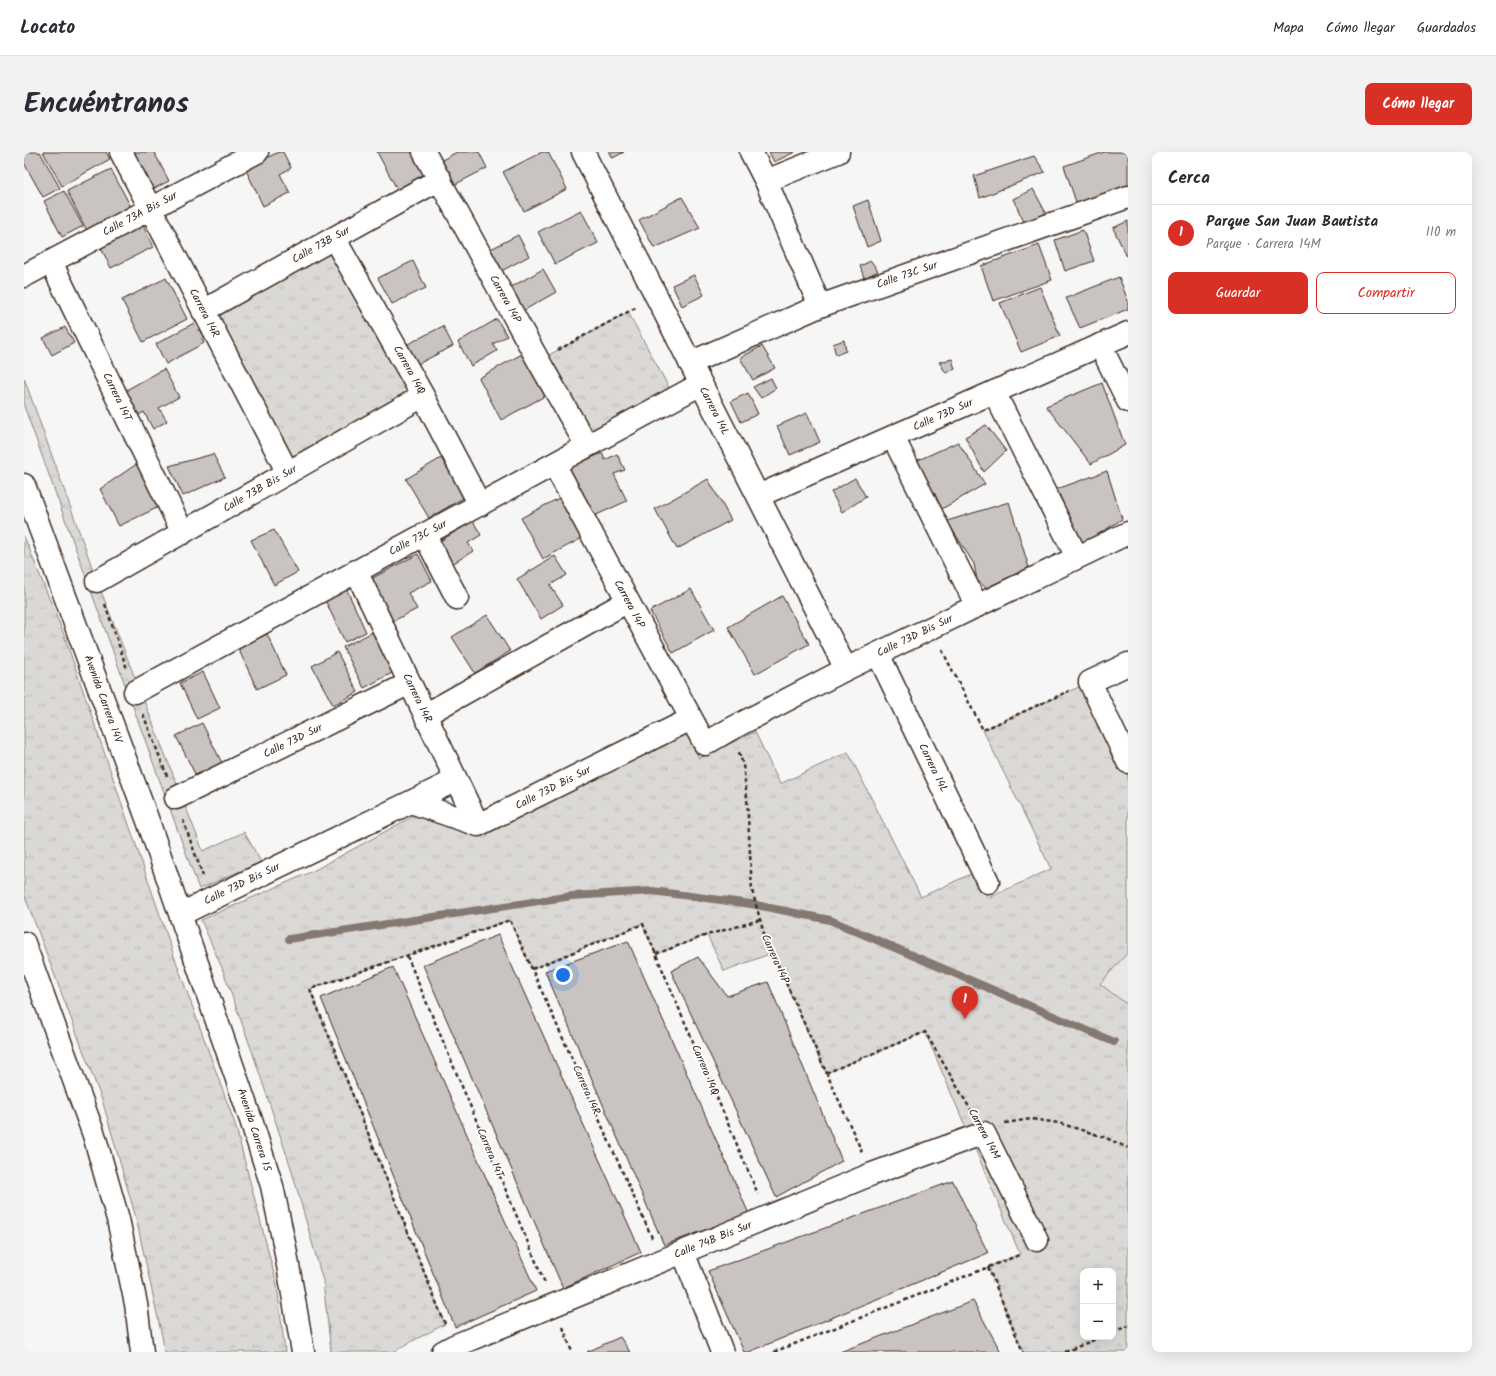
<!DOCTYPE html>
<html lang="es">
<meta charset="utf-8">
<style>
body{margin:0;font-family:Kalam,sans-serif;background:#f2f2f3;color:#2b2b33}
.controls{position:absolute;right:12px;bottom:12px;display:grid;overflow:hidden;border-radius:8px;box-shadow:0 4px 16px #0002}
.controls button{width:36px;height:36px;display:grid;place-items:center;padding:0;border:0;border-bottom:1px solid #e1e1e2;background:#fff;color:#2b2b33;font:20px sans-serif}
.you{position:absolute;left:539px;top:823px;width:14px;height:14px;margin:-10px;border:3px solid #fff;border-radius:50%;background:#1a73e8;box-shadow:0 0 0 6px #1a73e833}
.badge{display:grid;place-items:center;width:26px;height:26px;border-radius:50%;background:#d93025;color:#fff;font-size:13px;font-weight:700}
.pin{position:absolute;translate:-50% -33px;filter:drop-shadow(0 1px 2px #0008)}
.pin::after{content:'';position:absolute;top:21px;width:14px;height:12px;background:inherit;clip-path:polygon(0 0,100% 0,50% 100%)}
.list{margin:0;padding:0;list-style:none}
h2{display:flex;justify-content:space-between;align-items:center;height:52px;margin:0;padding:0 16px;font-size:17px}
h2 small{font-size:13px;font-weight:400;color:#7c7c81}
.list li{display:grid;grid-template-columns:26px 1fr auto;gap:12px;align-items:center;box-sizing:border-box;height:56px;padding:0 16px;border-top:1px solid #e1e1e2}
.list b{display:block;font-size:15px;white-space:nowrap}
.list p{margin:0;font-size:13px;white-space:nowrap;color:#7c7c81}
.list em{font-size:13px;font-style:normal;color:#7c7c81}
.actions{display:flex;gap:8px;padding:12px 16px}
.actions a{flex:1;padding:9px 0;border:1px solid #d93025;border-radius:8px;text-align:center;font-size:14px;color:#d93025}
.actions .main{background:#d93025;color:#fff}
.map{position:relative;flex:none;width:1104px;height:1200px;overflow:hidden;border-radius:8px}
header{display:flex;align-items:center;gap:24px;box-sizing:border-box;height:56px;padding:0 20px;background:#fff;border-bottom:1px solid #e1e1e2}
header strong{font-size:19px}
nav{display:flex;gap:22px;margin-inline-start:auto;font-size:14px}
.intro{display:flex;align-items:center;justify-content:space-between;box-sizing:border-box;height:96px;padding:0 24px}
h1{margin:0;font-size:28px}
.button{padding:10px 18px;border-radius:8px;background:#d93025;color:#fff;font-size:14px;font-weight:700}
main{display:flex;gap:24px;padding:0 24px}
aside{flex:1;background:#fff;border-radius:8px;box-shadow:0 4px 16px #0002}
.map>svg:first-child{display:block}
.built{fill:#e9e7e6}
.grass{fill:url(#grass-tufts);stroke:#8b827a;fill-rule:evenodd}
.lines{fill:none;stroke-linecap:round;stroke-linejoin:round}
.stream{stroke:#847972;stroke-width:8}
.building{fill:#c9c3c1;stroke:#3b2a1e}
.street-casing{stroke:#3b2a1e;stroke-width:25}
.secondary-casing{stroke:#3b2a1e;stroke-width:25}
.highway-casing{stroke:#3b2a1e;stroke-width:25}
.path{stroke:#3b2a1e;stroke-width:2.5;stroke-dasharray:4 3;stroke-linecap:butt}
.street{stroke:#fff;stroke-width:22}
.secondary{stroke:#fff;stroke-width:22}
.highway{stroke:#fff;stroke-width:22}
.labels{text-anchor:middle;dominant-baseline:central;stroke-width:3.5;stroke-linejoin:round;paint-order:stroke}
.street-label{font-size:11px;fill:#3b2a1e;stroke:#fff}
</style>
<header>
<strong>Locato</strong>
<nav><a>Mapa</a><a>Cómo llegar</a><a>Guardados</a></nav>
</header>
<div class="intro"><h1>Encuéntranos</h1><a class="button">Cómo llegar</a></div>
<main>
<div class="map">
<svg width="1104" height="1200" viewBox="0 0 1104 1200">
<defs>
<pattern id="grass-tufts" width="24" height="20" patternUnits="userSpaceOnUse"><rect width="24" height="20" fill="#dbd9d6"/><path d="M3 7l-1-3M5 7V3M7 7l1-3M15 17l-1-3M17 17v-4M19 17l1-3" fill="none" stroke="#bdbab7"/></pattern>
</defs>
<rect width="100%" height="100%" fill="#f7f6f6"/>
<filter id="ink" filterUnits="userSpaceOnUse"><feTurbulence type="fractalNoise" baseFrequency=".025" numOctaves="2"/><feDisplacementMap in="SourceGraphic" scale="8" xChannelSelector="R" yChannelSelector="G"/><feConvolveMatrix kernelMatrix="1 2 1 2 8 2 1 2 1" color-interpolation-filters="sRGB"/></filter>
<g filter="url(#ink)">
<path class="built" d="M1104,800V853L1076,832Z"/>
<path class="grass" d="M306,99L386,241L268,307L188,165Z
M604,160L649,243L567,285L523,204Z
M0,226L73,429L179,699L220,680L237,710L175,737L0,254Z
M0,384L40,483L150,804L211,972L253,1133L261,1200H140L139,1189L112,1066L79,951L0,742Z
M1066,530L1104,610V800L1076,832L1104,853V1200H999L964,1115L996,1102L901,880L802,921L748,801L700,819L683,783L632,802L618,772L508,817L485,768L286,837L421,1172L381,1193L370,1200H307L299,1129L267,1016L228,899L198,816L177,768L289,719L397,660L461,677L660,577L675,606L731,580L756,632L824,600L897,745L951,720L964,746L1027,717L959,578ZM1059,1119H1089V1185H1059Z"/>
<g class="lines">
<path class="stream" d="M265,787L548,744L628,739L727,752L806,768L1090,890"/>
</g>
<path class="building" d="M5,0H16L36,36L19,45L0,11V3Z
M19,0H82L86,7L38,34Z
M110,0H130L145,29L129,37Z
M255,0H259L267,16L256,22L266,41L239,54L221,16Z
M353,0H392L405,25L375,41Z
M433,0H455L463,16L430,33L418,8Z
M518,0H524L543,37L500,59L479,20Z
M585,0H600L589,6Z
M745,0H771L750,10Z
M1080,0H1104V39L1054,56L1040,14Z
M1010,4L1021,20L956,46L950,24Z
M87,17L109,59L64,81L43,39Z
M1009,37L1022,61L1001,72L989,47Z
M40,39L59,74L38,85L20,49Z
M658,45L676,76L630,96L615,68Z
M844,48L857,89L843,95L829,54Z
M557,58L574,91L531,112L514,80Z
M1104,69V107L1089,76Z
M119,73L129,95L87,116L76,94Z
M1059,78L1070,109L1041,119L1031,88Z
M494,83L505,104L472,122L461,100Z
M1015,93L1028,128L969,149L957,114Z
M389,109L402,136L368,152L354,126Z
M847,109L854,119L840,126L836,114Z
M519,117L532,140L497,160L484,137Z
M670,123L680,143L658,154L648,133Z
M1095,125L1104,149V157L1056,176L1042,146Z
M142,126L163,167L119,190L98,148Z
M1016,135L1036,184L997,200L976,151Z
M473,167L483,184L469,192L473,199L447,214L434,190Z
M170,171L180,191L142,212L132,192Z
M419,174L429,194L392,213L382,193Z
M41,175L50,191L28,203L19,186Z
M820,188L822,199L812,203L809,192Z
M738,194L751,216L729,228L716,206Z
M498,202L521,244L477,268L455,226Z
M928,207L931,217L922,221L915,210Z
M140,217L155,245L135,256L143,269L129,277L120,260L109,266L95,242Z
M747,226L752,236L737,246L729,235Z
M1078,231L1101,293L1067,312L1022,254Z
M724,241L734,262L717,270L707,249Z
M783,261L796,290L766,303L753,274Z
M962,273L982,299L960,320L941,285Z
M934,290L961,332L916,358L890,310Z
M578,301L581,308L593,302L601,318L590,322L603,349L568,365L545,316Z
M189,302L201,325L159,344L145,314Z
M417,306L441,345L405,366L382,327Z
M117,309L139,353L95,374L76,337Z
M1083,319L1098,367L1057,394L1033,337Z
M831,326L842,345L818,360L807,340Z
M684,327L707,368L653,397L631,357Z
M537,345L558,386L519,407L497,366Z
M985,350L1005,416L962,436L953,428L950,412L923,369Z
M449,369L457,383L444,391L449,399L425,414L411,392Z
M250,378L274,420L250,433L227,388Z
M394,402L408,429L384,441L393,457L367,470L345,428Z
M531,404L543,423L526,433L539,453L517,467L493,427Z
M667,437L690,478L649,501L626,459Z
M323,438L342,480L321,490L301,448Z
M758,444L785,492L731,522L704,475Z
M463,463L486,499L451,521L428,485Z
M349,480L370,520L340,536L319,495Z
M243,482L262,523L233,537L214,496Z
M313,500L334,540L309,553L288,514Z
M179,520L196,556L173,567L156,531Z
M178,571L198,611L172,624L152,584Z
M474,783L617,1100L539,1136L399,813Z
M604,789L725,1062L640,1093L521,819Z
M674,805L703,844L744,830L818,1009L752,1045L647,819Z
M369,815L512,1139L431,1175L297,846Z
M929,1029L964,1101L725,1200H720L684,1119Z
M949,1149L977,1200H816Z
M596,1185L606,1200H563Z"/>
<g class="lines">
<g class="street-casing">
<path id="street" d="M97,0L264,321
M400,0L514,208L563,294
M727,0L742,29L796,154
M742,29L814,0
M310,86L399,244L456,353
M27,110L159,381
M0,124L233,0
M179,159L416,27
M1076,193L1104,249
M666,211L796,154L1104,45
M970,240L1053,405
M869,285L953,454
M530,312L681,592L705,578L822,517
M400,382L433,446
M332,419L454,673
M73,429L399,244
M854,502L964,730
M1104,512L1066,530L1104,610
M111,540L677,232
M401,563L604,449
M152,646L386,531
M387,650L454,673L667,567
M157,762L432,628
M659,1100L848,1022L960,981L1013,1088"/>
</g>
<g class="secondary-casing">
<path id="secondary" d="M559,0L822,517L1104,381
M734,344L1104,181
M419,1200L430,1194L659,1100L698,1200"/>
</g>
<g class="highway-casing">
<path id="highway" d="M0,333L124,669L227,968L248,1034L261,1096L279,1200
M0,791L70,983L94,1067L112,1152L118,1200"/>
</g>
<path class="path" d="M534,198L613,155
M81,452L103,517
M918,498L959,578L1045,539
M119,562L143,624
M715,600L719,613L723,646L728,738L740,782L838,1000
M159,668L179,724
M632,802L683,783L736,768
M383,804L521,1131
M508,817L619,772L734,1042
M802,921L901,880L948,960
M981,971L1007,967L1035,971L1080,985L1104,996
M964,1115L999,1200
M421,1172L286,837L486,768L629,1088
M539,1175L548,1200
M1089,1180L1104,1174
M750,1200L995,1103
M1041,1200L1077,1185"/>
<use href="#street" class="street"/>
<use href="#secondary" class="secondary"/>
<use href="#highway" class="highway"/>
</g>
</g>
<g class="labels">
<g class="street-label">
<text transform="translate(116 62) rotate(-28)">Calle 73A Bis Sur</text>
<text transform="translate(297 93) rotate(-29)">Calle 73B Sur</text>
<text transform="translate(883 123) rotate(-19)">Calle 73C Sur</text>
<text transform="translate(481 147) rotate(61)">Carrera 14P</text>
<text transform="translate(180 161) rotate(63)">Carrera 14R</text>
<text transform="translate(385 218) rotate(61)">Carrera 14Q</text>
<text transform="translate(93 245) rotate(64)">Carrera 14T</text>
<text transform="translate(690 259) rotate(63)">Carrera 14L</text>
<text transform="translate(919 263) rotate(-24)">Calle 73D Sur</text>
<text transform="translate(236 337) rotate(-30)">Calle 73B Bis Sur</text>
<text transform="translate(394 386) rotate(-28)">Calle 73C Sur</text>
<text transform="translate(605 452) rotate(62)">Carrera 14P</text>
<text transform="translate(891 484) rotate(-26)">Calle 73D Bis Sur</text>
<text transform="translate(393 546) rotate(64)">Carrera 14R</text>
<text transform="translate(79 547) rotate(70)">Avenida Carrera 14V</text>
<text transform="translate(269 589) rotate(-26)">Calle 73D Sur</text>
<text transform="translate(909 616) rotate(64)">Carrera 14L</text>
<text transform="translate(529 636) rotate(-27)">Calle 73D Bis Sur</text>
<text transform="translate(218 732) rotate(-26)">Calle 73D Bis Sur</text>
<text transform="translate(751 807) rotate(66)">Carrera 14P</text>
<text transform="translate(681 918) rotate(67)">Carrera 14Q</text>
<text transform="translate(562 938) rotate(66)">Carrera 14R</text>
<text transform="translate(230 978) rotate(72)">Avenida Carrera 15</text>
<text transform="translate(960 982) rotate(62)">Carrera 14M</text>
<text transform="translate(466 1001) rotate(67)">Carrera 14T</text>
<text transform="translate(689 1088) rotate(-22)">Calle 74B Bis Sur</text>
</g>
</g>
</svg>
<div class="controls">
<button>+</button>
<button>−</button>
</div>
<div class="you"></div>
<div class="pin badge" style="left:941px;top:867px">1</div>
</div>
<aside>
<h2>Cerca<small></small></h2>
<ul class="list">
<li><span class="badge">1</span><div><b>Parque San Juan Bautista</b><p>Parque · Carrera 14M</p></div><em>110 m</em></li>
</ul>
<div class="actions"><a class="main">Guardar</a><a>Compartir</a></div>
</aside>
</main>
